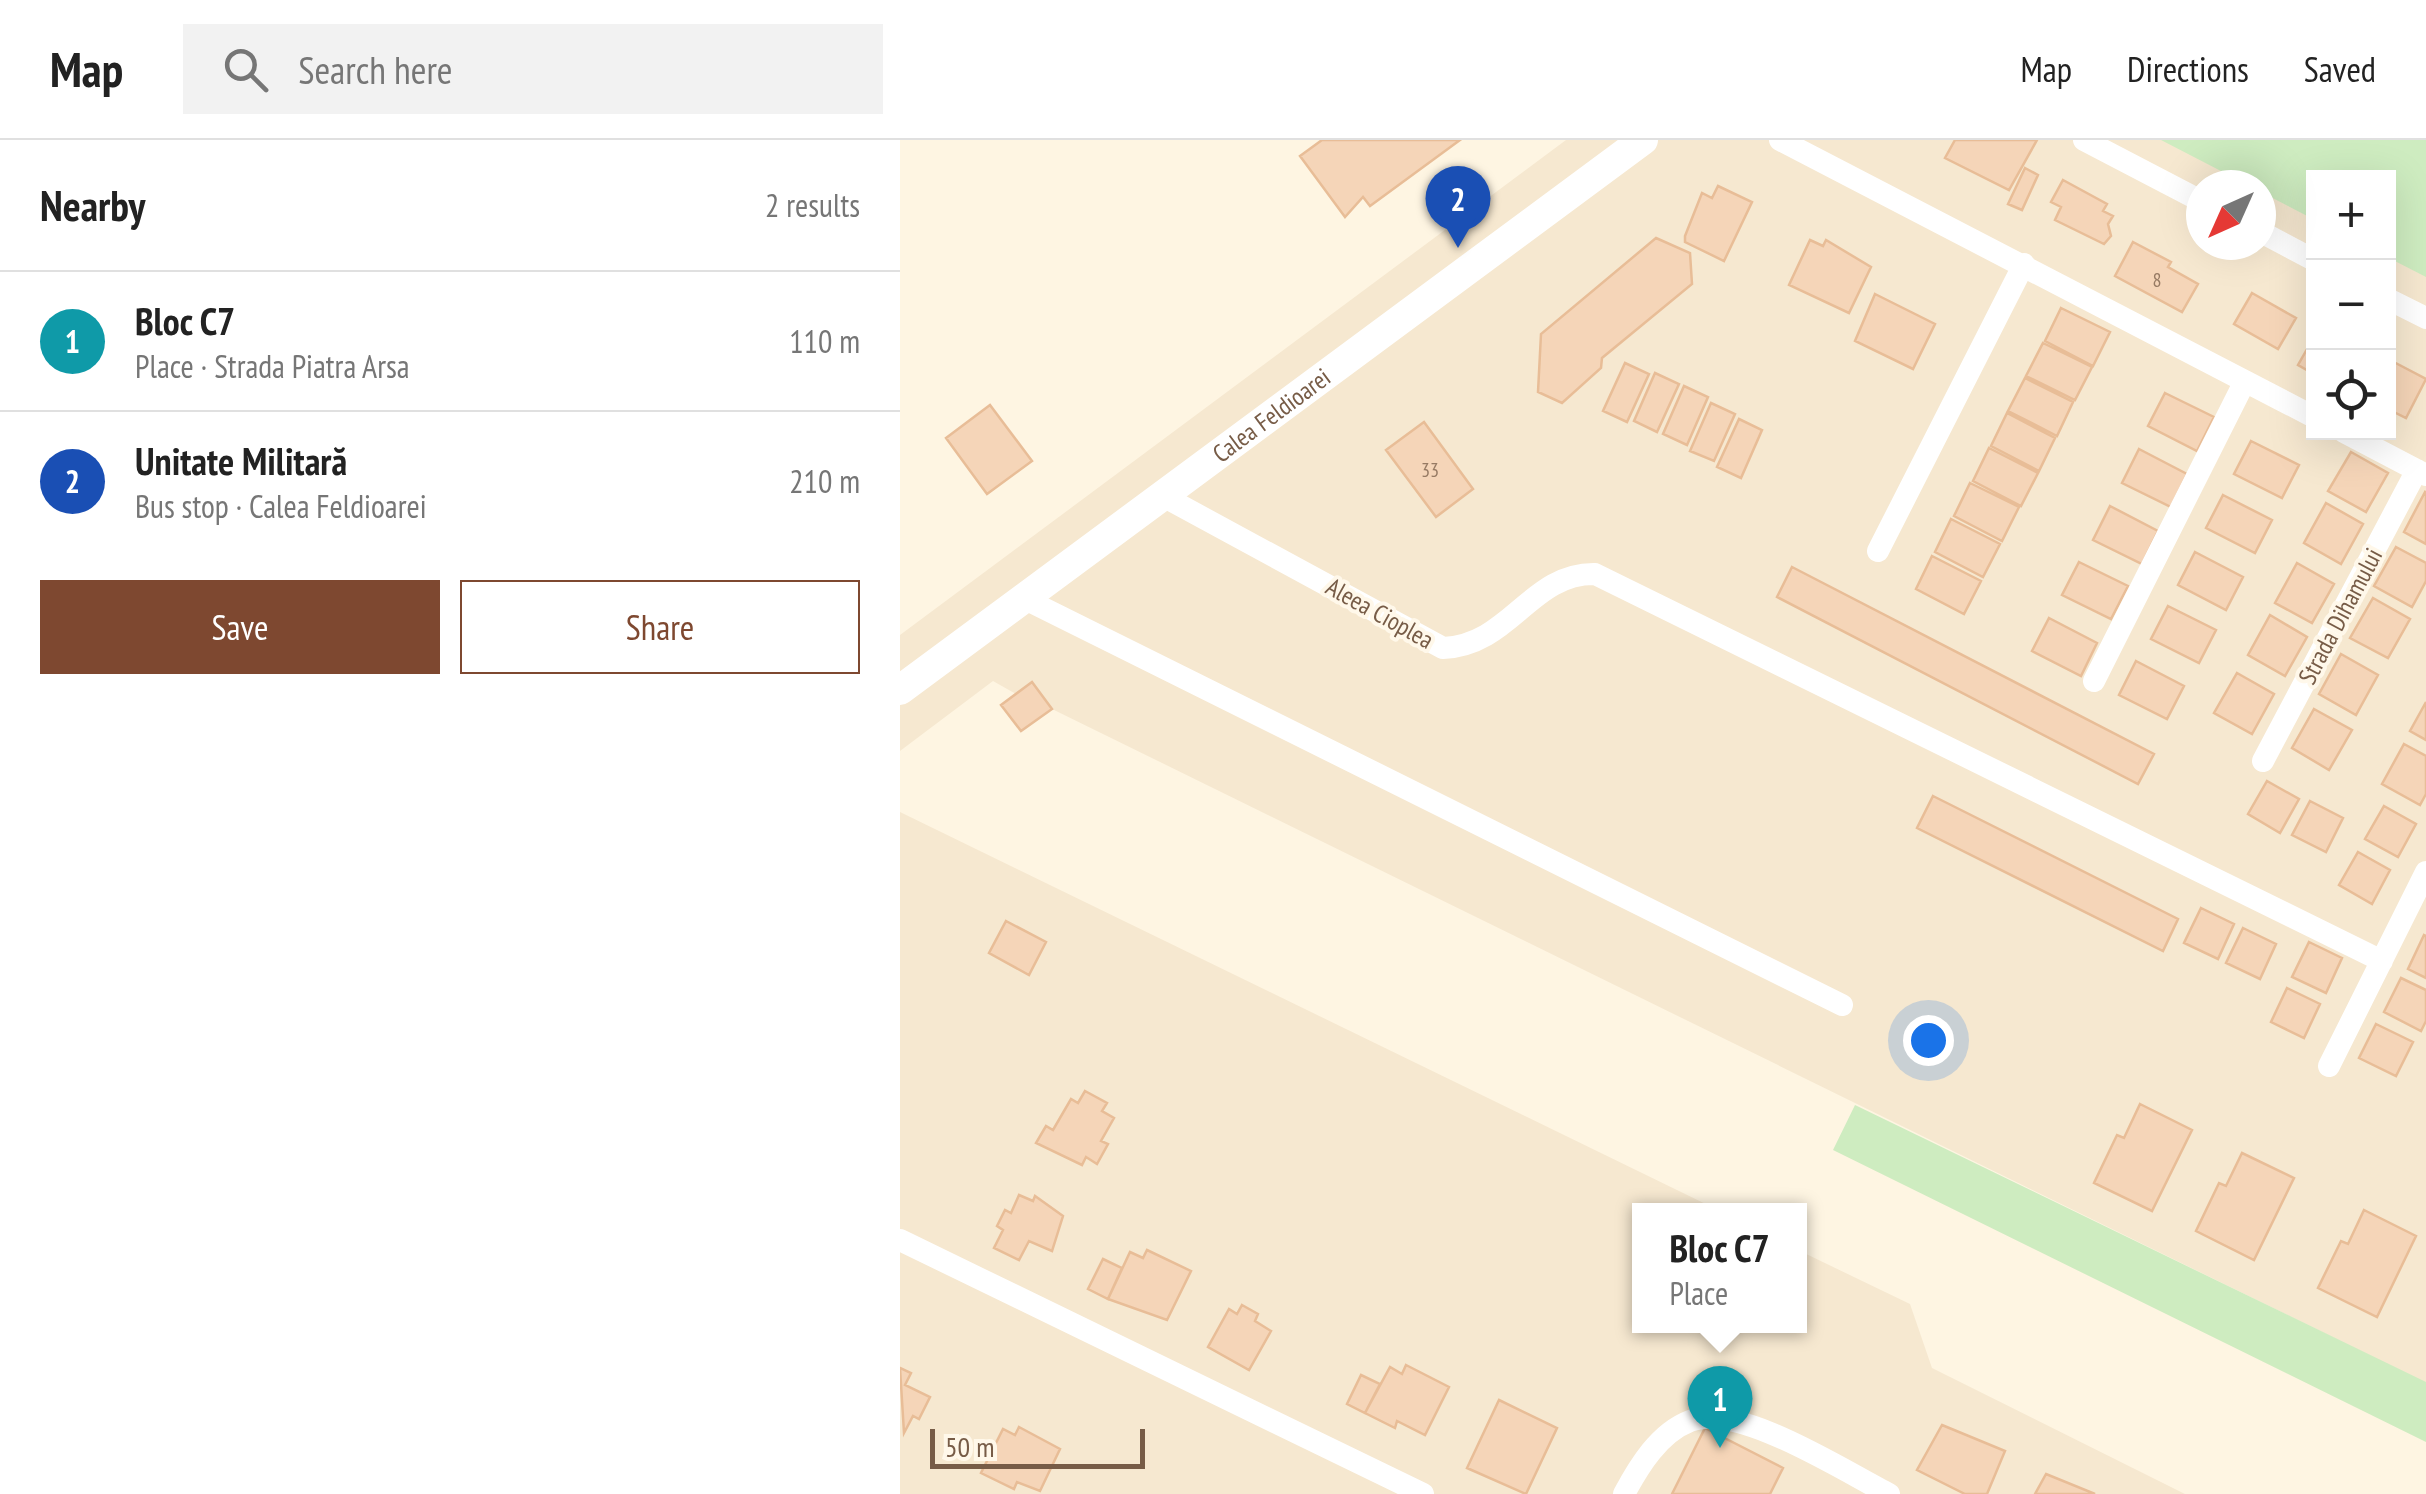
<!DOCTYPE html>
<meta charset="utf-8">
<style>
body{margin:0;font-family:"PT Sans Narrow",sans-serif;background:#f2f2f2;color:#222}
.controls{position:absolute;right:30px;top:30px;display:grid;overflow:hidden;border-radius:0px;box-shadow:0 10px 40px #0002}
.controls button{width:90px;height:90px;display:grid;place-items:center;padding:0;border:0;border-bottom:2px solid #e0e0e0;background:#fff;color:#222;font:50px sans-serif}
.compass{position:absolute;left:1286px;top:30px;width:90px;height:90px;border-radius:50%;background:#fff;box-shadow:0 10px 40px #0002;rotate:225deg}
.scale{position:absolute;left:30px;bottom:25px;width:215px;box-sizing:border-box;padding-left:10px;border:5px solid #775c47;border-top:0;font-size:28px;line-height:35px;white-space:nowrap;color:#775c47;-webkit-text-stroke:8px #fff8ea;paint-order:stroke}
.you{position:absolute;left:1028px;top:900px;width:35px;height:35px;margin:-25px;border:8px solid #fff;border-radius:50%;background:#1a73e8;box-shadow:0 0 0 15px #1a73e833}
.badge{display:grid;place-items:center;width:65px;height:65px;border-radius:50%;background:#7e4830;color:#fff;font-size:32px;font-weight:700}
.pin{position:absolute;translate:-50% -82px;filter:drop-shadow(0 2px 5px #0008)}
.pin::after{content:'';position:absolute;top:52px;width:35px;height:30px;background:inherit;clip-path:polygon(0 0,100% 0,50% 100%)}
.popup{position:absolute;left:732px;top:1063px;width:175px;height:130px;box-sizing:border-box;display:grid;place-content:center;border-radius:0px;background:#fff;filter:drop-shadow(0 2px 8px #0005);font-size:32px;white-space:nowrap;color:#767676}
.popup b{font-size:38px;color:#222}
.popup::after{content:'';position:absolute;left:50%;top:100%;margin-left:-20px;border:20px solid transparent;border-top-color:#fff}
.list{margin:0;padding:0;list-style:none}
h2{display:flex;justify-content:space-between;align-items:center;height:130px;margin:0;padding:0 40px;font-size:42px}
h2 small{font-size:32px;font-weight:400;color:#767676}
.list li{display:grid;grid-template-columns:65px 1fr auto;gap:30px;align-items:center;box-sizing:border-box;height:140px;padding:0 40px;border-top:2px solid #e0e0e0}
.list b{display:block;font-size:38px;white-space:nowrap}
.list p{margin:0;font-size:32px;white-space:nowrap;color:#767676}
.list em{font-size:32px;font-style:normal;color:#767676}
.actions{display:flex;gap:20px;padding:30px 40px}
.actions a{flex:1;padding:22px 0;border:2px solid #7e4830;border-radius:0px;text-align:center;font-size:35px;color:#7e4830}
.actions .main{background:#7e4830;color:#fff}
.icon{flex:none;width:55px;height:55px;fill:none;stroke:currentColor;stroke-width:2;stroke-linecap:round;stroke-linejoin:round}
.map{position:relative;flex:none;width:1526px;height:1354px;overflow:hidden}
header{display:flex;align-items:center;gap:60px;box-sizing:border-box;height:140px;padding:0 50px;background:#fff;border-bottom:2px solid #e0e0e0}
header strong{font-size:48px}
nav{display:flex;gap:55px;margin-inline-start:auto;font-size:35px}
.search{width:700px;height:90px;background:#f2f2f2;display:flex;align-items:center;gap:25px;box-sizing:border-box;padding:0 35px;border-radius:0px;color:#767676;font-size:38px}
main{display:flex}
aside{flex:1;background:#fff}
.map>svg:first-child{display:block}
.residential{fill:#f6e8d0;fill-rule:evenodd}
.green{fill:#ceecc0}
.building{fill:#f5d5b8;stroke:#e8bd97;stroke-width:2.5}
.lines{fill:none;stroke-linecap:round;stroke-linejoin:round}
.street{stroke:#fff;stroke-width:22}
.secondary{stroke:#fff;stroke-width:30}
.labels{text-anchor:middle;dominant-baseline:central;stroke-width:8;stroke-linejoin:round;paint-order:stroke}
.number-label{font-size:20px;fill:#967a63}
.street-label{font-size:25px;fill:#775c47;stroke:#fff8ea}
</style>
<header>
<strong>Map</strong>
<div class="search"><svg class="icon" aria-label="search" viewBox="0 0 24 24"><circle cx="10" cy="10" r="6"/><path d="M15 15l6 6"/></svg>Search here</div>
<nav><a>Map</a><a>Directions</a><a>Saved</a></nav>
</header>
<main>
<aside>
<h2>Nearby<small>2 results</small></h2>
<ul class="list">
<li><span class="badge" style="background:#0f9aa8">1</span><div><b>Bloc C7</b><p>Place · Strada Piatra Arsa</p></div><em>110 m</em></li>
<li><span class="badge" style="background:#1a4fb4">2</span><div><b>Unitate Militară</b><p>Bus stop · Calea Feldioarei</p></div><em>210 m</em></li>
</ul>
<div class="actions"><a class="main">Save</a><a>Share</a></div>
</aside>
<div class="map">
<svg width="1526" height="1354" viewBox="0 0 1526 1354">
<rect width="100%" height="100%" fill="#fef5e2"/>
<path class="residential" d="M666,0H1526V1243L152,569L132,542L116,554L93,541L0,611V495ZM1414,38H1488V292H1414ZM1301,45H1361V105H1301Z
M0,672L818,1070H740V1186H900V1111L1010,1164L1032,1228L1285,1354H0Z"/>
<path class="green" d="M1261,0H1526V137L1489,118L1488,38H1414L1413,79L1361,52V45H1348Z
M955,965L1526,1242V1302L933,1010Z"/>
<path class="building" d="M422,0H560L470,66L463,57L445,77L400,16Z
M1055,0H1137L1109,50L1045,18Z
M1125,28L1138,35L1122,70L1108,64Z
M1163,40L1207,64L1203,71L1213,76L1208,84L1211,96L1204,104L1155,80L1161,67L1151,62Z
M818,46L852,62L824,121L785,102V96L802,53L812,58Z
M756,98L790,113L792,144L702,218L701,228L662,263L638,252L641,194Z
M910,100L923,106L926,100L971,127L949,173L889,145Z
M1233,102L1271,122L1268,127L1298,144L1282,172L1215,136Z
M1352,153L1396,178L1378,209L1334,184Z
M975,154L1035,184L1013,229L955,201Z
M1161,168L1210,192L1193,226L1145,201Z
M1414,197V234L1398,225Z
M1143,203L1192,227L1175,260L1126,236Z
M1488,219L1526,239L1506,278L1488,269Z
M725,223L749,234L727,282L703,271Z
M755,233L779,244L757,292L734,281Z
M1125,238L1173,262L1157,296L1108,271Z
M784,246L808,257L787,305L763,294Z
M1265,253L1314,277L1297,311L1248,286Z
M811,263L835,274L814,321L790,311Z
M90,265L132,321L87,354L46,298Z
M1107,273L1155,298L1139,331L1091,306Z
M839,279L862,290L841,338L817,327Z
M524,282L573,349L536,377L486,310Z
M1351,301L1399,325L1382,358L1334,334Z
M1089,308L1138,333L1121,366L1073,341Z
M1239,309L1287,334L1271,367L1222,343Z
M1451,312L1488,333L1466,372L1428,351Z
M1070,343L1119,367L1102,401L1054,376Z
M1525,352L1526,353V404L1504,392Z
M1323,355L1372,380L1355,413L1306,388Z
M1426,363L1463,384L1441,424L1404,403Z
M1210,366L1258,391L1242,424L1193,400Z
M1051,379L1100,404L1083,437L1035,412Z
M1496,407L1526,423V441L1512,467L1474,446Z
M1295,412L1343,437L1326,470L1278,445Z
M1032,416L1081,441L1064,474L1016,449Z
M1179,422L1228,446L1211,479L1162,455Z
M1397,423L1434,444L1412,483L1375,463Z
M892,427L1254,614L1238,644L877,457Z
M1473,458L1510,479L1488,518L1450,498Z
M1268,466L1316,490L1299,523L1251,499Z
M1370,475L1407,497L1385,536L1348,515Z
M1149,478L1197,503L1181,536L1132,511Z
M1441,514L1478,535L1456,575L1419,554Z
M1236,521L1284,546L1267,579L1219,555Z
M1337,533L1374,554L1352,594L1314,573Z
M132,542L152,569L121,591L101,565Z
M1526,562V600L1510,591Z
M1414,569L1452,590L1429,630L1392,608Z
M1504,604L1526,616V654L1520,665L1482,644Z
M1367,641L1399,659L1380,693L1348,674Z
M1033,656L1278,779L1263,811L1017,688Z
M1410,661L1443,678L1426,712L1392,695Z
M1484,666L1516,684L1498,717L1465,699Z
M1458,712L1490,730L1472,764L1439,745Z
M1301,768L1334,784L1318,819L1284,803Z
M106,781L146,802L129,835L89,813Z
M1343,788L1376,804L1360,839L1326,823Z
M1524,795L1526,796V838L1508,829Z
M1409,802L1442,818L1426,853L1392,837Z
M1501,838L1526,850V881L1521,891L1484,872Z
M1387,848L1420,864L1404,898L1371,882Z
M1476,884L1513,902L1496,936L1459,918Z
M185,951L207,963L202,971L214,978L201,1001L208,1004L197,1024L186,1017L182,1025L136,1003L146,986L153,990L171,959L178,963Z
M1240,964L1292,990L1252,1071L1194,1043L1217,995L1224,998Z
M1342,1013L1394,1038L1354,1120L1296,1091L1319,1043L1326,1046Z
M119,1055L133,1061L135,1056L163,1076L152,1111L129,1101L119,1120L94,1108L103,1090L97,1086L105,1070L111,1073Z
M1464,1070L1516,1096L1477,1177L1418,1148L1441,1101L1448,1104Z
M247,1110L291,1131L267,1180L208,1159L230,1112L243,1118Z
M203,1119L222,1128L208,1159L188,1149Z
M342,1165L358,1174L355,1181L371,1191L349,1230L308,1207L329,1169L337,1174Z
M506,1225L549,1247L525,1295L497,1281L495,1288L465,1273L490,1227L502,1234Z
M0,1228L11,1233L5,1245L30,1257L19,1279L13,1276L4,1293Z
M461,1235L480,1244L465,1273L447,1264Z
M599,1260L657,1288L626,1354L567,1328Z
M1042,1285L1105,1311L1087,1354H1065L1017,1330Z
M119,1287L160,1309L140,1351L117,1342L114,1349L81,1333L103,1289L115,1295Z
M805,1288L883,1328L870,1354H772Z
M1146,1334L1195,1354H1135Z"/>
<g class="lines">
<path class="street" d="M880,0L1414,277
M1184,0L1301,61
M1361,92L1414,120
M1488,159L1526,178
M1444,292L1526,335
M261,355L543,508C611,505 630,433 695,434L1482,821
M978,411L1124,124
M123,458L942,865
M1194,541L1345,241
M1363,621L1517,330
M1429,926L1526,732
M0,1100L523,1354
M724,1354C739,1326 759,1293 790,1281C838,1262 945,1332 989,1354"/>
<path class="secondary" id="s1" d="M0,550L743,0"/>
</g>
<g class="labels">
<g class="number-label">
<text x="1257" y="140">8</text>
<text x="530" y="330">33</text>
</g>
<g class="street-label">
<text stroke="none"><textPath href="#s1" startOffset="462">Calea Feldioarei</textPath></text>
<text transform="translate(480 473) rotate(29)">Aleea Cioplea</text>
<text transform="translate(1440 476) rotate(-62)">Strada Dihamului</text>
</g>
</g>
</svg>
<div class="controls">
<button>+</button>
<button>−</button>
<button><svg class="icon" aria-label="locate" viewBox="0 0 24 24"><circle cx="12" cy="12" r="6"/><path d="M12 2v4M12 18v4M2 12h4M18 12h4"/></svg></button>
</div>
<svg class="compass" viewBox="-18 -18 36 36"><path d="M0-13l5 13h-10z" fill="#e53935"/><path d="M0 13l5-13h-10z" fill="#767676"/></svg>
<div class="scale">50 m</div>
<div class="you"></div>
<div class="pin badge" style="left:820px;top:1308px;background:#0f9aa8">1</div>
<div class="popup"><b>Bloc C7</b>Place</div>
<div class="pin badge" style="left:558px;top:108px;background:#1a4fb4">2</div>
</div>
</main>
